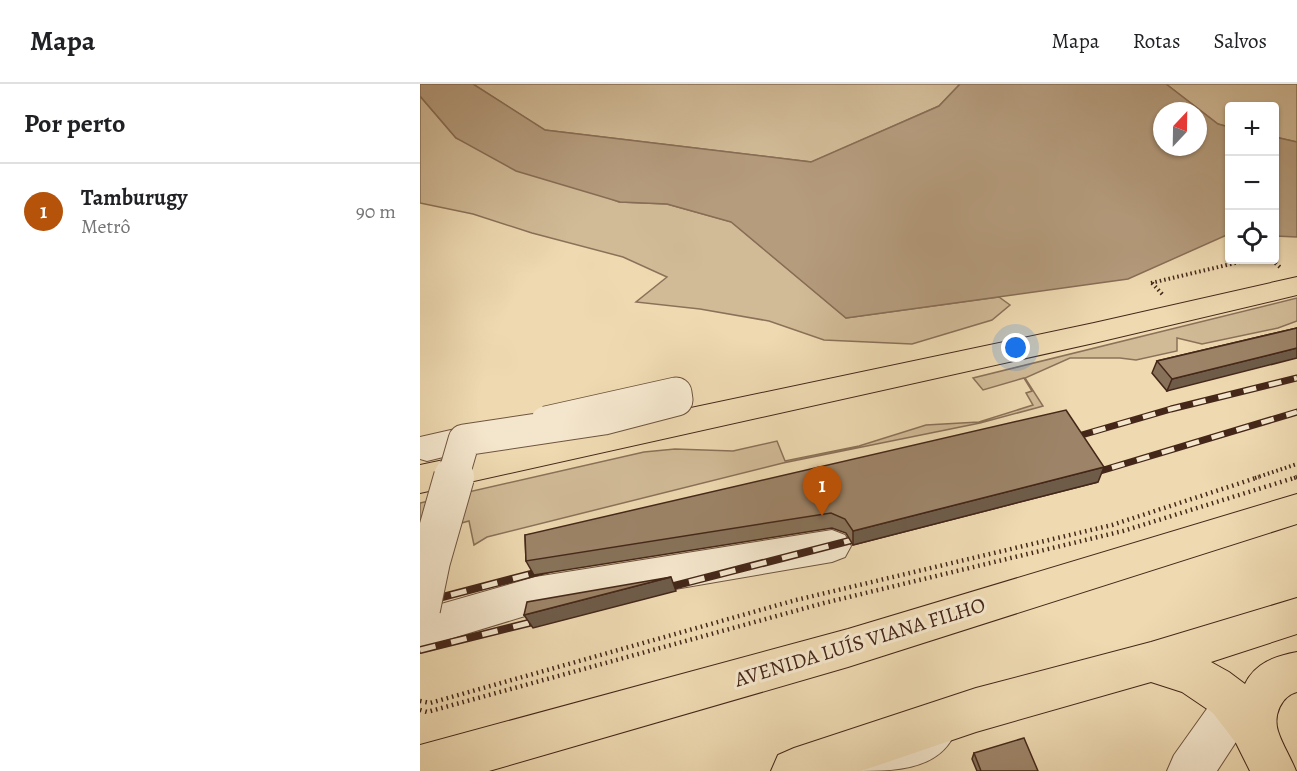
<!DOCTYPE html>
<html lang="pt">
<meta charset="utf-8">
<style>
body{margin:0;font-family:Alegreya,serif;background:#f2f2f2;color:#202124}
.controls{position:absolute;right:18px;top:18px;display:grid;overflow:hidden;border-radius:6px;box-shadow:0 2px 4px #0004}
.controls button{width:54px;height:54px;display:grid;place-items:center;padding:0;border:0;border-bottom:2px solid #e0e0e0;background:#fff;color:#202124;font:30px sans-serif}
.compass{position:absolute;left:733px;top:18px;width:54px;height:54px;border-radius:50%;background:#fff;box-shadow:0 2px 4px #0004;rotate:22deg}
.you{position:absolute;left:596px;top:264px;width:21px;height:21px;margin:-15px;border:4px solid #fff;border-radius:50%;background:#1a73e8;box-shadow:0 0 0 9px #1a73e833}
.badge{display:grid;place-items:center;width:39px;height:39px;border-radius:50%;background:#b45309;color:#fff;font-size:20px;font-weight:700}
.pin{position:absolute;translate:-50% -50px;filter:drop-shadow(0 2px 3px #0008)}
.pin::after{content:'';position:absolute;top:32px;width:21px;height:18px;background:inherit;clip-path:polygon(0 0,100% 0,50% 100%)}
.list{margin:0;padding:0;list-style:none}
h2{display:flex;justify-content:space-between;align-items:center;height:78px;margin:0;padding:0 24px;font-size:26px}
h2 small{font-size:20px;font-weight:400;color:#757577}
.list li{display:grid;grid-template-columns:39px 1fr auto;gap:18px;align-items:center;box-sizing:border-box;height:96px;padding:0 24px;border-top:2px solid #e0e0e0}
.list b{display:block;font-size:22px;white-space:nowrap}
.list p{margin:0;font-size:20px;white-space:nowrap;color:#757577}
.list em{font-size:20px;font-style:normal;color:#757577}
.icon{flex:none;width:33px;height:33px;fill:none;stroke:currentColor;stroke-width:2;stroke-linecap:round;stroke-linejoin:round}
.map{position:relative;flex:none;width:877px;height:687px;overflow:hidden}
header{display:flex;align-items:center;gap:36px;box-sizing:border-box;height:84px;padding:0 30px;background:#fff;border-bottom:2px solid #e0e0e0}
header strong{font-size:28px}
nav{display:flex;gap:33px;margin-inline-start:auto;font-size:21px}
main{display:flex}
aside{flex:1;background:#fff}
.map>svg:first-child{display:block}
.green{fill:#d1bb97;stroke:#8b7158;stroke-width:1.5}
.water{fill:#b59c7d;stroke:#886d55;stroke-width:1.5;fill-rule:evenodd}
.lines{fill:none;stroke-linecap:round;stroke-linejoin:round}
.minor-casing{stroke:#6f543f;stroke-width:2}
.major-casing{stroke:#452719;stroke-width:2}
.highway-casing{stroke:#452719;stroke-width:2}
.path-far1{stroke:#452719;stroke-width:4;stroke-dasharray:1.5 3;stroke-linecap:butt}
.path{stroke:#452719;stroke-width:4.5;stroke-dasharray:1.5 4;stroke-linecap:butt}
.minor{fill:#f4e6cc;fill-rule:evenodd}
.major{fill:#eed9b1;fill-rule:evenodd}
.highway{fill:#eed9b1;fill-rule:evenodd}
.rail-far1-casing{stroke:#452719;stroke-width:7}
.rail-casing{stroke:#452719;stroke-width:8}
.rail-far1{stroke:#f4e6cc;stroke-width:4.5;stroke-dasharray:13;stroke-linecap:butt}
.rail{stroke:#f4e6cc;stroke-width:5;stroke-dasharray:16;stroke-linecap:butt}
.minor-bridge-far1-casing{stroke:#6f543f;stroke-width:33;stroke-linecap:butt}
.minor-bridge-casing{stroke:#6f543f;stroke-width:42;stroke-linecap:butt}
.minor-bridge-far1{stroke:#f4e6cc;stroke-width:31}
.minor-bridge{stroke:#f4e6cc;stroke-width:40}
.wall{fill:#877259;stroke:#452719;stroke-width:1.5}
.shaded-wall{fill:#6e5c49;stroke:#452719;stroke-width:1.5}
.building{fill:#9d8468;stroke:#452719;stroke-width:1.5}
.labels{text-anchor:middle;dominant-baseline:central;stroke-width:6;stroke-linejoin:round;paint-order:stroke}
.near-street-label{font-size:21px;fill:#452719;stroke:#f4e6cc}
</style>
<header>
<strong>Mapa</strong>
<nav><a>Mapa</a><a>Rotas</a><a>Salvos</a></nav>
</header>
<main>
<aside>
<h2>Por perto<small></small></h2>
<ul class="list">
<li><span class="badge">1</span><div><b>Tamburugy</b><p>Metrô</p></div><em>90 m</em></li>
</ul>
</aside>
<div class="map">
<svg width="877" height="687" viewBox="0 0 877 687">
<rect width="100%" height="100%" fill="#eed9b1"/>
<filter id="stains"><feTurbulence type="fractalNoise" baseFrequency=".00333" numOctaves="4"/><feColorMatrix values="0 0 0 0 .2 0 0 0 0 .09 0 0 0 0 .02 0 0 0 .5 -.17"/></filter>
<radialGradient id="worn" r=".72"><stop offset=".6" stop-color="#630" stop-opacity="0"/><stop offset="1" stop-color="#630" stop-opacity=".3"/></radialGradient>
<path class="green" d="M53,0H540L519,22L392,78L124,46Z
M746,0H877V58L855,53L854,22H810L809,43L798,40Z
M0,12L36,54L199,118L247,120L312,138L426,234L579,213L590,221L572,236L492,260L404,256L349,237L280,225L216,218L247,193L203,173L112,149L53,130L0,119Z
M877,214V237L858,244L782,260L757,254V267L716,276L700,274H650L605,294L623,322L616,324L560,339L363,379L67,453L54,461L49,437L0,450V419L224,368L255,365L313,367L357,357L365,377L439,362L506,341L559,338L613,321L606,309L612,307L604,294L563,306L553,294Z"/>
<path class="water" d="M0,0H53L125,46L391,78L519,22L540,0H746L798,40L809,43V150L708,195L426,234L311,138L247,120L200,118L96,87L36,54L0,12ZM742,27H778V63H742Z
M855,53L877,58V153L855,152Z"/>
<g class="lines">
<g class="minor-casing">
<path id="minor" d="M44,343L56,347L61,356L56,365L7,377L0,375V353Z
M412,446L425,451L431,462L425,473L412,478L115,529L0,564V526L115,493Z
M816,599L831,605L838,620L831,635L797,687H747L754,671L801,605Z
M511,631L527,637L533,653C515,687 472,687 433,687L440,671L495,637Z"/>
</g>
<g class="major-casing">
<path id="major" d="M877,514V550L791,578L809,588L825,600C835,579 855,572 877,568V608C861,612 853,632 858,647C862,660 871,674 876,687H830L816,659L793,629L762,608L731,598L556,648L441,687H351L358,671L374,664L556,604L731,558Z"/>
</g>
<g class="highway-casing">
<path id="highway" d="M877,193V211L674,259L0,409V381L674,239Z
M877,410V440L428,583L69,687H0V661L428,545Z"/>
</g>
<path class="path-far1" d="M852,176L861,184
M731,199L828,176
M732,199L743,211
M835,394L877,380
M874,394L877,393"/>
<path class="path" d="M0,617L10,619L376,516L692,441L839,393
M0,626L7,628L404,519L703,447L877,393"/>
<use href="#minor" class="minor"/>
<use href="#major" class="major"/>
<use href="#highway" class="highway"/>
<g class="rail-far1-casing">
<path id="rail-far1" d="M648,355L751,325L877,294
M667,391L877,328"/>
</g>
<g class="rail-casing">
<path id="rail" d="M238,506L448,452
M0,519L130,485
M0,566L125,535"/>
</g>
<use href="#rail-far1" class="rail-far1"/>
<use href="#rail" class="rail"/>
<g class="minor-bridge-far1-casing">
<path id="minor-bridge-far1" d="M33,394L44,356L184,335L257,316L256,309L126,338"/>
</g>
<g class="minor-bridge-casing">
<path id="minor-bridge" d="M0,525L10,477L34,393"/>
</g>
<use href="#minor-bridge-far1" class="minor-bridge-far1"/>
<use href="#minor-bridge" class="minor-bridge"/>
</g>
<path class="wall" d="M877,244L747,307L732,289L737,277Z
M678,398L433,461L426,449L412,444L114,491L106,477L105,451Z
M554,669L618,687H557L552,675Z"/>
<path class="shaded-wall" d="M877,264V274L747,307L752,295Z
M684,383L678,398L433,461V447Z
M251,493L256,507L113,544L104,531Z"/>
<path class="building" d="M877,244V264L752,295L737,277Z
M646,326L684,383L433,447L425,435L411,429L106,477L105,451Z
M251,493L104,531L107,518Z
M604,654L618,687H561L554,669Z"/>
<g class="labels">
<g class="near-street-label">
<text transform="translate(440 558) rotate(-17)">AVENIDA LUÍS VIANA FILHO</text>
</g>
</g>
<rect width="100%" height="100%" filter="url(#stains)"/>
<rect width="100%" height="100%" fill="url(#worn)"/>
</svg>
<div class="controls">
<button>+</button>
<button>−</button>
<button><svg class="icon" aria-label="locate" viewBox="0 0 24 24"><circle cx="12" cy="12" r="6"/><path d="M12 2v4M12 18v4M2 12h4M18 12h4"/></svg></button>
</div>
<svg class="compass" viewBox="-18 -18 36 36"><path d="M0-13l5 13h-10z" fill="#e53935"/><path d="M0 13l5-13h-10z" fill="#757577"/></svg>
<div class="you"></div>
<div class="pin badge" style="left:402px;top:432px">1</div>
</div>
</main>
